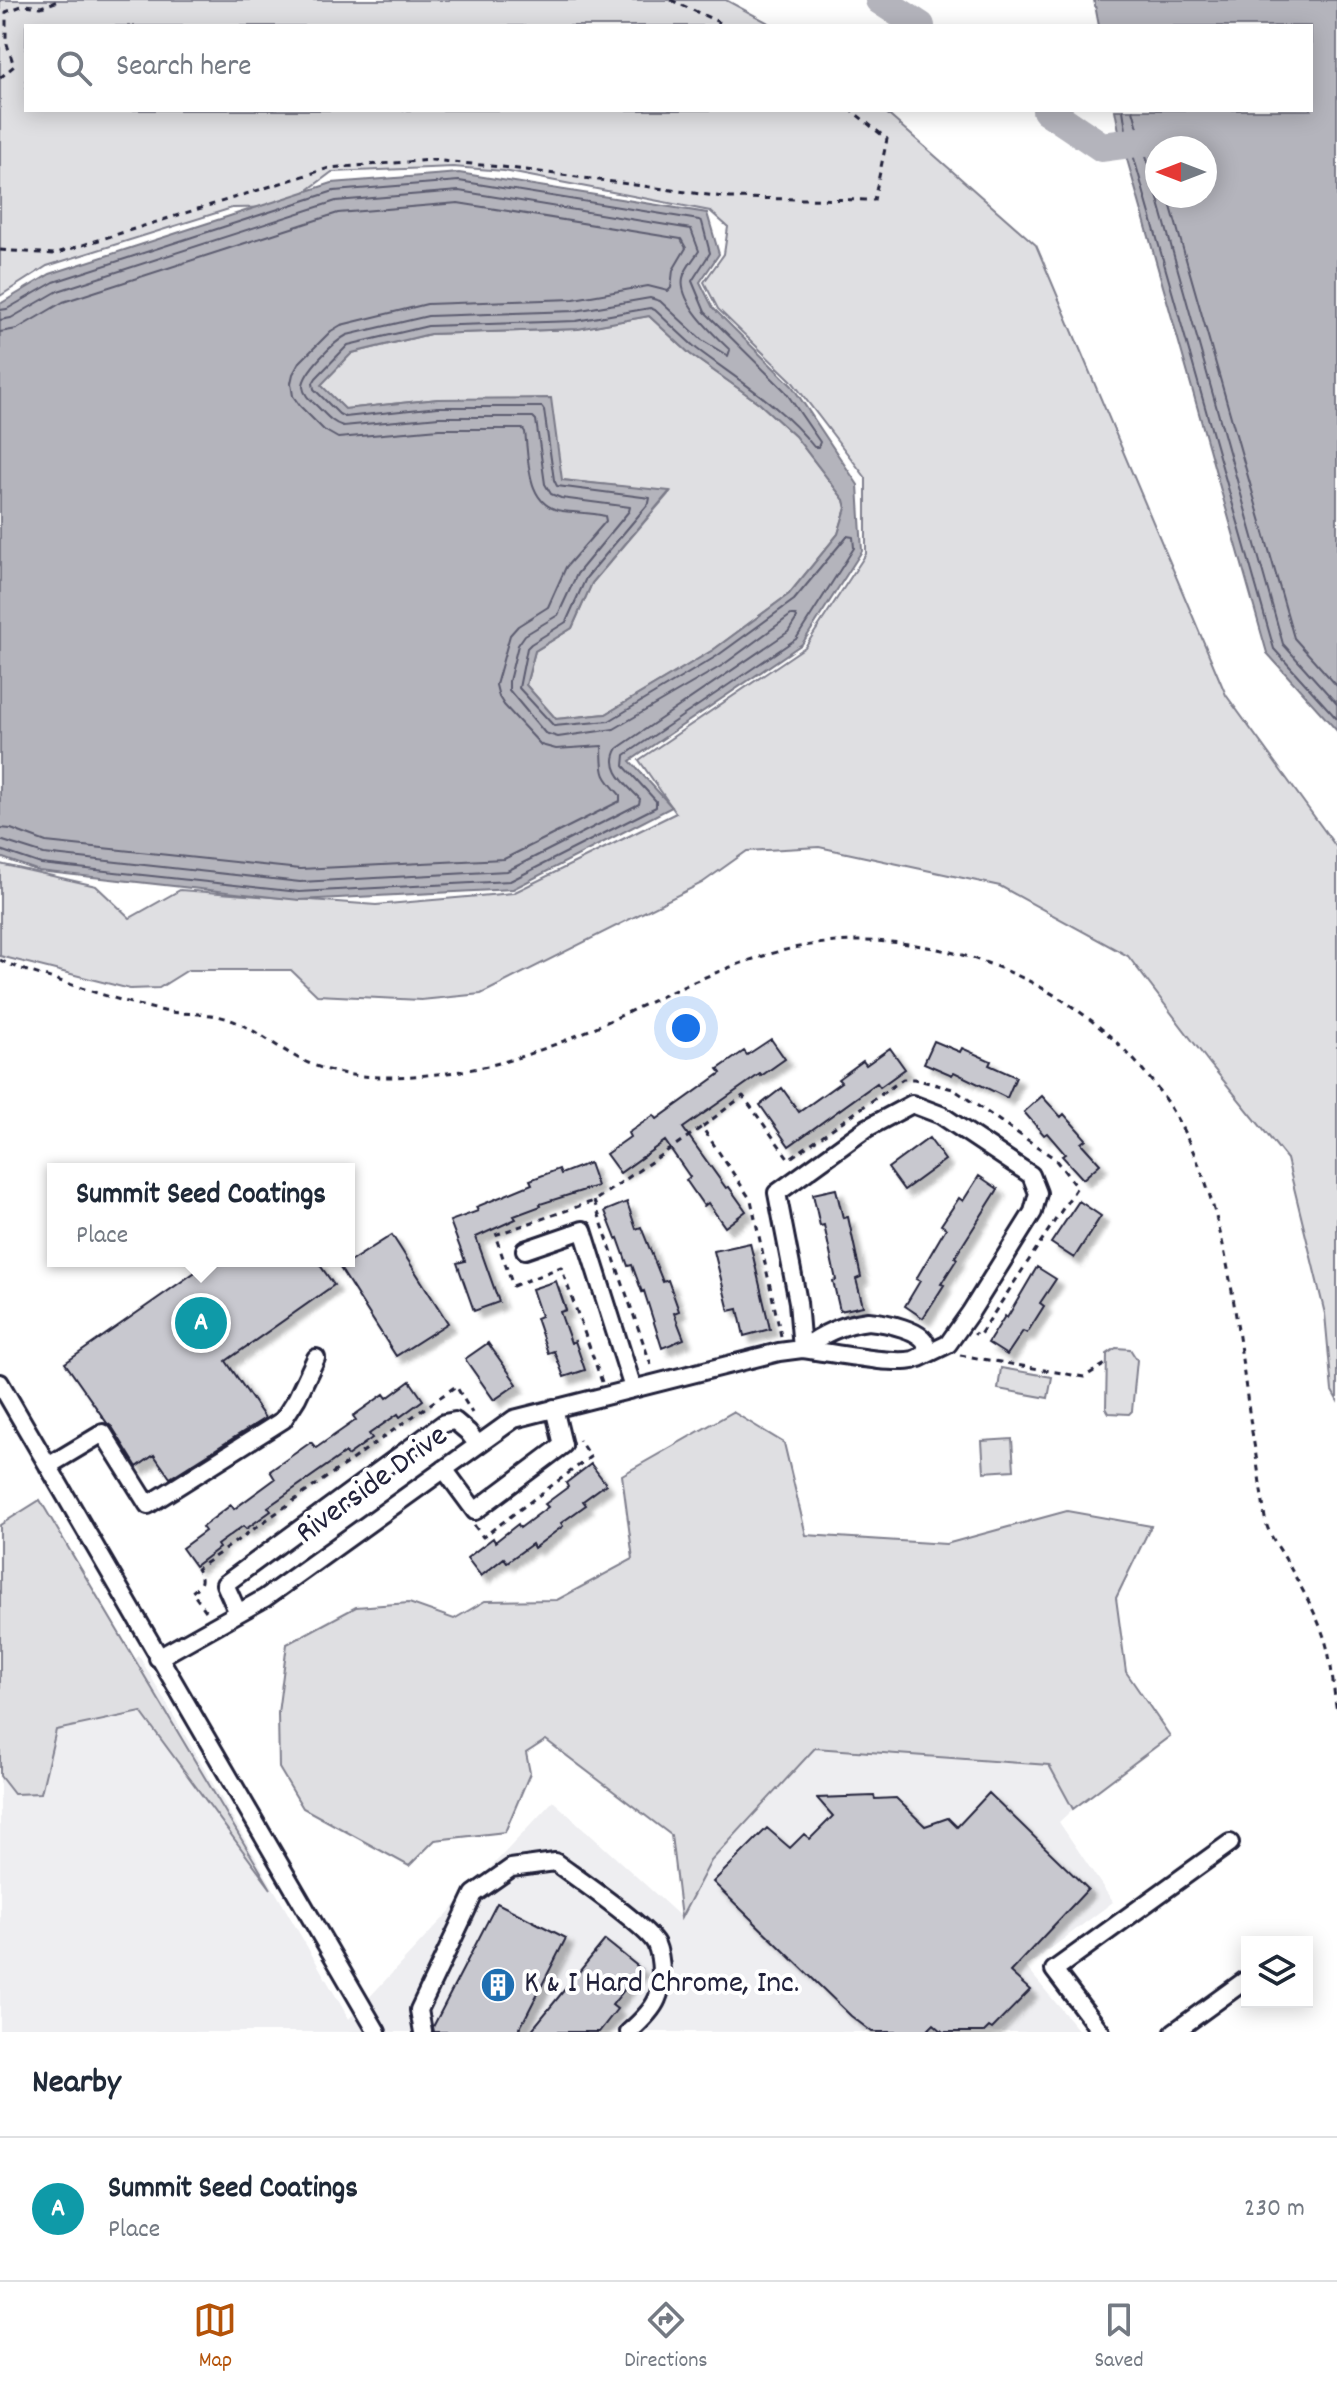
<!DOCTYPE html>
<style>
body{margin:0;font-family:Dekko,sans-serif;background:#f6f6f7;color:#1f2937}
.controls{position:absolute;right:24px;bottom:24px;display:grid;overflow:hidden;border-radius:0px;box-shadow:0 4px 20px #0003}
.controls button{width:72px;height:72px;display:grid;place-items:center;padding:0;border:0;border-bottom:2px solid #e0e1e3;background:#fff;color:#1f2937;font:40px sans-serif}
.compass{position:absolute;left:1145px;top:136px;width:72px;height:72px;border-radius:50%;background:#fff;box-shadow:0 4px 20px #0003;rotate:270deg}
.you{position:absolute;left:686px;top:1028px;width:28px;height:28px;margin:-20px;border:6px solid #fff;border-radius:50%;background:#1a73e8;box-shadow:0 0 0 12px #1a73e833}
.badge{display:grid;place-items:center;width:52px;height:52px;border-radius:50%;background:#b45309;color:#fff;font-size:26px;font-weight:700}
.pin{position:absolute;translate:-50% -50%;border:4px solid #fff;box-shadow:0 2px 8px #0006}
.popup{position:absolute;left:47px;top:1163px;width:308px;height:104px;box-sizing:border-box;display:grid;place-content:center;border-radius:0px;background:#fff;filter:drop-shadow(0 2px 6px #0005);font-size:26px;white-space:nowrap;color:#747a83}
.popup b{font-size:30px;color:#1f2937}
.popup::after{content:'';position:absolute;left:50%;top:100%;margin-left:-16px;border:16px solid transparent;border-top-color:#fff}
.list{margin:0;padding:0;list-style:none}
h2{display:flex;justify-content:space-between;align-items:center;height:104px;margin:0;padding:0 32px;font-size:34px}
h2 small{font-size:26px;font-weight:400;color:#747a83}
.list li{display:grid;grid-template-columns:52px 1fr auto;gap:24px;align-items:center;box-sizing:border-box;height:144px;padding:0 32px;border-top:2px solid #e0e1e3}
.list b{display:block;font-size:30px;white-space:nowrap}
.list p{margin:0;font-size:26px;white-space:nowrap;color:#747a83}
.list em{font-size:26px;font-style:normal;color:#747a83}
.icon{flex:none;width:44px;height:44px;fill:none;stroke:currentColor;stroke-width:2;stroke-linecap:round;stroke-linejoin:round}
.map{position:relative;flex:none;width:1337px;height:2032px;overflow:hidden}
.search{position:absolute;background:#fff;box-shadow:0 4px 20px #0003;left:24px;right:24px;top:24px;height:88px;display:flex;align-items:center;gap:20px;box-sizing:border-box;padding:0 28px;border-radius:0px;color:#747a83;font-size:30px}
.sheet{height:248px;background:#fff}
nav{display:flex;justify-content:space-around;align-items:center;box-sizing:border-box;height:112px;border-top:2px solid #e0e1e3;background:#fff;font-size:22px;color:#747a83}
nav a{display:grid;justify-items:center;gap:4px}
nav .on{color:#b45309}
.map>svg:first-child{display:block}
.built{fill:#eeeef1}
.green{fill:#dfdfe2;stroke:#80808e;stroke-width:2}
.water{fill:#b4b4bc;stroke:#7a7a88;stroke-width:2;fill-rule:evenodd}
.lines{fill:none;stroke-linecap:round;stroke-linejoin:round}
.shore{stroke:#5c5c6f;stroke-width:2}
.river{stroke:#b4b4bc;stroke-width:30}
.building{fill:#c8c8cf;stroke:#22223b;stroke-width:2;filter:url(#shadow)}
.minor-casing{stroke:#22223b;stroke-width:22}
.path{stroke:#22223b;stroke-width:3;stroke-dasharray:6 6;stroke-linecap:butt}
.minor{stroke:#fff;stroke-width:16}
.labels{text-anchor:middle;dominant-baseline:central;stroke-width:8;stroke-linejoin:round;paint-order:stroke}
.street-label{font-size:32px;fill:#22223b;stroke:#fff}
.poi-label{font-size:32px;fill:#22223b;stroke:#fff;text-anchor:start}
</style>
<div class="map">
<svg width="1337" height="2032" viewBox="0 0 1337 2032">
<defs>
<filter id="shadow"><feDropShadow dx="7" dy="7" stdDeviation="2" flood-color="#0004"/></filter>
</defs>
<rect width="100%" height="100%" fill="#fff"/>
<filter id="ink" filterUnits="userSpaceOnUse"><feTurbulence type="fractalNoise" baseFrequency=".0125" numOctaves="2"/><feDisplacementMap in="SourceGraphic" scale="16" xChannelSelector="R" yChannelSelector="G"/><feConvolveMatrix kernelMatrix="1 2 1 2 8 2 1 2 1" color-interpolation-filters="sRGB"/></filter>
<g filter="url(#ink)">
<path class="built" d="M139,1656L349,2019L553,1801L681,1917L711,1862L815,1748L1049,1765L1073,1809L1059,1822L1113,1902L1026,1967L1080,2032H0V1766Z"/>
<path class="green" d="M0,0H726L774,26H26V110H883L1036,245L1226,695L1337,848V1400L1332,1391L1325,1314L1287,1159L1210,1064L1128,956L1000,886L819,847L747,851L702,883L481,994L421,1000L317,995L291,970H188L159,988L130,989L0,956V864L96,886L130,918L180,890L376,905L513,893L676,813L639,760L805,647L866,554V478L791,380L718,309L704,282L724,254L728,227L710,211L504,171L453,167L332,172L285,207L232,208L47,266L0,296Z
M649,316L690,354L759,403L795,436L844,500L846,508L838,534L789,594L713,650L606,714L556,719L526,685L535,651L572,628L592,583L670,492L562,480L438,399L345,409L320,385L352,353L430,334L577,329Z
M1116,1348L1130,1349L1137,1360L1132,1411L1129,1414L1109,1413L1106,1408L1107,1354Z
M1001,1368L1052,1377L1048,1398L998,1389Z
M733,1412L784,1443L806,1535L946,1544L1067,1511L1151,1526L1116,1598L1126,1672L1170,1736L1073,1809L1049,1765L815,1748L711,1861L681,1918L671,1835L546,1740L526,1753L530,1773L505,1832L435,1840L409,1866L303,1808L279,1768L278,1713L287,1644L356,1607L409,1603L454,1619L485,1601L557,1600L633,1559L622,1475Z
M1012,1439L1014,1470L984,1472L982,1441Z
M40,1500L271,1889L141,1712L56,1730L41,1793L14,1794L0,1776V1525Z"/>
<path class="water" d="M1094,0H1337V731L1267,653L1119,131L1115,110H1311V26H1099ZM1157,148H1205V196H1157Z
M459,173L707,213L719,254L700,282L713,308L792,386L858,485L862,551L802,644L630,761L672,807L513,889L299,900L39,871L0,857V304L50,274L332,183ZM649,316L690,354L759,403L795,436L844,500L846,508L838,534L789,594L713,650L606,714L556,719L526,685L535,651L572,628L592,583L670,491L562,480L551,398L438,399L345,409L321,385L352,353L430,334L578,329Z"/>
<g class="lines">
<path class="shore" d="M1123,110L1126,130L1274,649L1337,719
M1133,110L1283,644L1337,704
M1168,196L1294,638L1337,686
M0,310L7,309L54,282L334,191L459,181L699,220L702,222L710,253L692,281L705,312L785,391L820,442L818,447H814C782,406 738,380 697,349C683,337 669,323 655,310L650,308L576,321L428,326L348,345L316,378L313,383L314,389L339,414L345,417L438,407H542L544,410L554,480L557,486L650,498L649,503L586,578L566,622L531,644L527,648L519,688L554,726L609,721L717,656L794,600L847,536L853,537L854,548L796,639L625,755L624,766L656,801V807L510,881L299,892L41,864L0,850
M0,320L11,318L58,291L336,201L459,191L691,229L699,251C694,259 685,268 683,278C678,302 714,335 730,350L728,356L702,340L660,301L650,298L575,311L428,316L347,335C335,341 302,373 303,387C304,396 312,401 318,407C326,415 332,423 343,426L439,417H533L536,420L545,484L551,494L561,498L630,507L629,511L577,574L558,615L525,635L518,645L509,681V690L545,733L558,737L614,729L723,665L791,615H795L797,618L788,632L618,748C605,769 626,784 640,799L639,804L507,871L300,882L44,854L0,840
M0,332L17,329L63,302L338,213L458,203L681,239L686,248L673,270L671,288L668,291L648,286L574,299L427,304L341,325L331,331L299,363L293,374L291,383L293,396L300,406L324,430L338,438L439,429H523L525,432C529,460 526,506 562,511C576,513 592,512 605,516L606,521L566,567L548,607L518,626L510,635L496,685L499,697L504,705L541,745L556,749L602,746C603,774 600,773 620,795V801L504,859L300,869L46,842L11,829L0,828"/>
<path class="river" d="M880,0L920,26
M1047,110L1102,147L1161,139"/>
</g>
<path class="building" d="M771,1039L785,1059L761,1076L760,1074L683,1128L726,1188L729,1187L746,1211L725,1227L708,1203L704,1206L686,1180L690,1177L665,1141L620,1173L606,1154L630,1137L628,1133L654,1115L657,1119L721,1073L718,1069L744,1051L747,1055Z
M934,1041L960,1052L962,1048L991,1061L989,1065L1016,1077L1007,1098L954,1072L952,1075L924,1063Z
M890,1048L905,1069L880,1087L877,1083L789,1146L760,1105L782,1088L799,1112L841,1082L838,1079L863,1061L866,1065Z
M1042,1096L1061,1117L1064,1114L1086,1139L1081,1143L1100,1164L1083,1179L1062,1156L1065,1154L1047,1133L1044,1135L1024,1112Z
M929,1138L945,1160L904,1190L888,1168Z
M589,1163L597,1186L540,1204L541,1206L514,1216L516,1219L476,1237L499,1302L474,1311L457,1263L465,1261L450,1221L478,1211L476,1207L532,1184L530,1180L559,1169L561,1174Z
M979,1176L998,1189L955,1257L957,1259L941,1284L944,1285L923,1318L905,1306L920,1281L916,1279L946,1228L941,1225L959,1198L963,1201Z
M836,1189L843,1218L848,1217L861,1277L856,1279L863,1306L840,1311L833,1281L836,1280L824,1225L820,1226L813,1194Z
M1079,1201L1101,1216L1074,1258L1051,1243Z
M627,1202L636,1229L641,1227L663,1282L668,1280L679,1311L674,1313L684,1339L662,1348L644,1291L642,1292L632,1265L628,1266L618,1238L616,1239L605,1211Z
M392,1235L448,1323L396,1356L340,1268Z
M750,1243L770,1329L744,1336L738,1309L729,1311L714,1251Z
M211,1261H317L334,1285L226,1361L265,1418L170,1478L154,1455L137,1467L112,1427L107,1423L65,1363Z
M1037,1267L1056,1279L1040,1303L1044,1306L1027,1333L1023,1331L1007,1355L988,1343L1005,1316L1007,1318Z
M556,1281L566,1310L560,1312L571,1343L575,1341L585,1370L564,1377L554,1351L548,1353L536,1318L541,1316L532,1289Z
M488,1343L517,1384L494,1400L465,1359Z
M410,1381L423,1400L400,1417L398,1414L369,1434L372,1438L347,1456L345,1453L268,1507L271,1511L246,1529L243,1526L217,1545L219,1548L195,1566L182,1548L205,1531L202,1527L231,1505L234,1509L275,1479L270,1471L311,1442L316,1448L356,1420L353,1416L384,1394L387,1398Z
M591,1464L606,1484L583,1501L586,1505L561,1523L563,1526L534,1548L532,1544L507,1562L504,1558L481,1576L467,1558L493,1538L495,1542L518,1524L520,1528L548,1507L545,1504L568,1487L566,1483Z
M989,1793L1088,1889L1010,1972L1030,1990L992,2029L989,2027L984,2032H943L934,2024L926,2032H872L851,2016L713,1882L767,1828L790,1848L804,1834L810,1839L833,1816L817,1798L874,1796L875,1799L896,1798L925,1826L948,1818L957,1827Z
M497,1903L566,1938L518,2032H434L433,2027Z
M605,1940L641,1969L612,2005L617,2009L599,2032H530Z"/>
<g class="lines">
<g class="minor-casing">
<path id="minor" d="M525,1250L583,1230L633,1388
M868,1321C881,1322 929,1330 926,1348C925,1355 919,1358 913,1360C890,1365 829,1352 802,1349C823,1333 843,1324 868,1321Z
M0,1383L377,2032
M48,1466L103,1433L148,1505L283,1420L297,1398L316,1358
M444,1469L475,1511L563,1445L554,1408
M238,1613L225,1584L444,1423L455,1421L468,1432L478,1445
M158,1658L265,1598L514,1419L779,1352L802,1349L798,1302L777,1193L867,1128L912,1104L941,1115L1031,1175L1038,1193L1033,1212L970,1313L948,1344L919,1358
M423,2032L419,2010L474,1894L511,1868L555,1862C575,1877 647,1926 656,1944C662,1958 663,1986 657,1999C652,2011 638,2024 629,2032
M1101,2032L1054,1970L1230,1843
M1174,2032L1247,1979"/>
</g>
<path class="path" d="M671,0L727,26
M0,78L14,66L6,41V12L24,5L41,7L61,0
M0,250L54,254L329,168L432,160L511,168L730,198L874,200L887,139L851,110
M0,960C20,970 42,975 63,982C97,993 130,1004 164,1011C186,1015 211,1012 231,1020C257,1030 280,1050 306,1062C350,1082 400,1078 447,1073C563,1060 660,985 770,954C921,910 1097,981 1176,1117C1230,1212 1236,1326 1252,1432C1256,1454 1259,1476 1262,1498C1264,1507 1264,1518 1267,1526C1271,1538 1280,1549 1286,1560C1299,1584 1315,1610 1324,1637C1332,1660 1333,1688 1337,1712
M594,1201L651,1365
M781,1336L751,1200L702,1127L743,1096L789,1159L903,1079H914L953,1089L1054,1158L1077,1187L979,1336L974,1333
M960,1355L1084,1377L1107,1363
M602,1382L561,1267L513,1286L495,1235L594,1201L702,1127
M474,1525L483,1537L590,1457L579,1440
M206,1611L192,1592C202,1584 204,1580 197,1569L456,1386L472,1413"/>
<use href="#minor" class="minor"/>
</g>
</g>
<defs>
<g id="building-disc" transform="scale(1.8)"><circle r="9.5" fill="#1f6fb2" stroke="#fff"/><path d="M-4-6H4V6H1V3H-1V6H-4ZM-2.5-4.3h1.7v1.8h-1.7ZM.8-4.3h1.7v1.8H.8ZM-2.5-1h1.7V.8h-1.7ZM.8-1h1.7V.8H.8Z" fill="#fff"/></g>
</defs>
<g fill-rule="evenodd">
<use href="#building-disc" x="498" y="1985"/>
</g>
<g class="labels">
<g class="street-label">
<text transform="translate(373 1486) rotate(-36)">Riverside Drive</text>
</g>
<g class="poi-label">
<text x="524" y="1985">K &amp; I Hard Chrome, Inc.</text>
</g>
</g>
</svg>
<div class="controls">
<button><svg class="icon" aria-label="layers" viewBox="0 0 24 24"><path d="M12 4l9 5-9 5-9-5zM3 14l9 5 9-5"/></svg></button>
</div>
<svg class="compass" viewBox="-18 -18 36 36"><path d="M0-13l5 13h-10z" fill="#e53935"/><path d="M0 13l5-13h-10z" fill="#747a83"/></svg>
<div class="you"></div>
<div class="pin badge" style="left:201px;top:1323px;background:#0f9aa8">A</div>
<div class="popup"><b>Summit Seed Coatings</b>Place</div>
<div class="search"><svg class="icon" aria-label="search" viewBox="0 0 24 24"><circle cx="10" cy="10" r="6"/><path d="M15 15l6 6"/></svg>Search here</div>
</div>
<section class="sheet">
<h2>Nearby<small></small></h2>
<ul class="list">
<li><span class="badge" style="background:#0f9aa8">A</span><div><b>Summit Seed Coatings</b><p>Place</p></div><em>230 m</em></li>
</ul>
</section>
<nav>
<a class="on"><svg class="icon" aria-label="map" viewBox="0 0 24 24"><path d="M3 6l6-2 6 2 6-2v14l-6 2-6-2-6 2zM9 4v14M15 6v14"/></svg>Map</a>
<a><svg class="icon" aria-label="directions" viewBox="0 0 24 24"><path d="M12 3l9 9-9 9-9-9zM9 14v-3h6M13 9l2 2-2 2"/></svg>Directions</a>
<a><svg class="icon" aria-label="saved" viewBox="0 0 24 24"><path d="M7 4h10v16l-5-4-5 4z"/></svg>Saved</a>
</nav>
